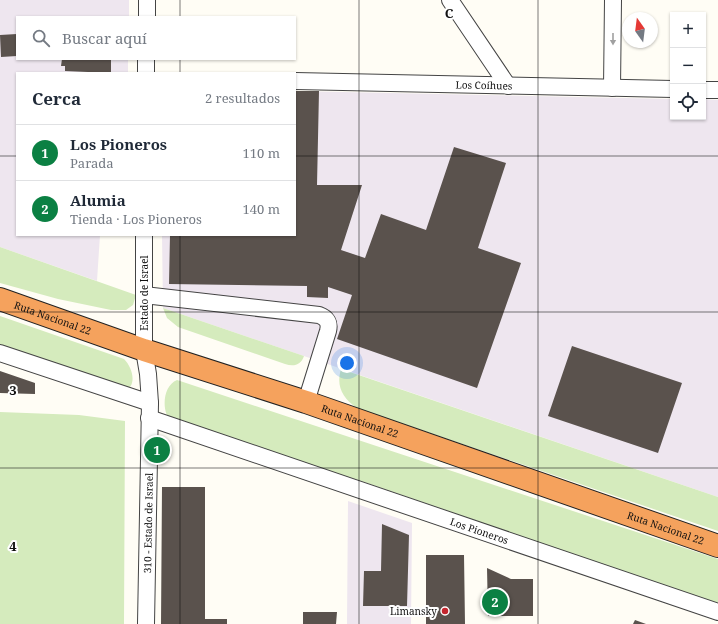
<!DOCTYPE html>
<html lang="es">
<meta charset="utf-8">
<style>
body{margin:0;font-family:"Noto Serif",serif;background:#f6f6f7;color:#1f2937}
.controls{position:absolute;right:12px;top:12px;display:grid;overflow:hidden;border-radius:0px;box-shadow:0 1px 3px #0004}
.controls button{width:36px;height:36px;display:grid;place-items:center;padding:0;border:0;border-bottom:1px solid #e0e1e3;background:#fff;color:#1f2937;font:20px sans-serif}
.compass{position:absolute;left:622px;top:12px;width:36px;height:36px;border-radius:50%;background:#fff;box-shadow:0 1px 3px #0004;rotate:346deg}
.you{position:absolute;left:347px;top:363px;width:14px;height:14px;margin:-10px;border:3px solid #fff;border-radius:50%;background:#1a73e8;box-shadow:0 0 0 6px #1a73e833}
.badge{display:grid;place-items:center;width:26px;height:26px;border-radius:50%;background:#0b8043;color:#fff;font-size:13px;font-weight:700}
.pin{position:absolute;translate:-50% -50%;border:2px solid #fff;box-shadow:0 1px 4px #0006}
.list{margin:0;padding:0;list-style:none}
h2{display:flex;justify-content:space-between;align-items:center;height:52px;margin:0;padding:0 16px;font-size:17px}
h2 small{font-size:13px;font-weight:400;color:#747a83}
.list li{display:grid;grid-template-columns:26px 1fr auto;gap:12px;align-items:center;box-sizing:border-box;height:56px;padding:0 16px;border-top:1px solid #e0e1e3}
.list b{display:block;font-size:15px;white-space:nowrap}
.list p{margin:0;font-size:13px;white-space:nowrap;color:#747a83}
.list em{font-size:13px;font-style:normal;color:#747a83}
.icon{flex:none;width:22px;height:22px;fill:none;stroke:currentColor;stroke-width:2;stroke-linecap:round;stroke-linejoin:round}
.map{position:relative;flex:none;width:718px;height:624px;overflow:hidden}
.search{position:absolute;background:#fff;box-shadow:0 1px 3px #0004;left:16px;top:16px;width:280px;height:44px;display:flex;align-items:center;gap:10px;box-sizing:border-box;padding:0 14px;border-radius:0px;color:#747a83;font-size:15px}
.panel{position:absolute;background:#fff;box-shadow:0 1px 3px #0004;left:16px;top:72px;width:280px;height:164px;border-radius:0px}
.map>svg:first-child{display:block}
.industrial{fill:#eee6ef}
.green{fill:#d5ebbd}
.building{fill:#5a524d}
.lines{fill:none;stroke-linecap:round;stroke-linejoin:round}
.minor-casing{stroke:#444;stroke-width:18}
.highway-casing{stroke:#222;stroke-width:24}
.minor{stroke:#fff;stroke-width:16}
.highway{stroke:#f5a25d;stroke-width:22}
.oneway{fill:#a0a0a0}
.grid{fill:none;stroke:#111;stroke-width:1;stroke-opacity:0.55}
.poi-dot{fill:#c4262e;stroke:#fff;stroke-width:1.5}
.labels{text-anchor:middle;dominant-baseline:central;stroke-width:4;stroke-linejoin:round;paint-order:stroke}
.street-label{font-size:10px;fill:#111;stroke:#fff}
.poi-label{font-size:10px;fill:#111;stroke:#fff;text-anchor:end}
.grid-label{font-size:13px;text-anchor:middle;font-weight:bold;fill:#111;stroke:#fff;stroke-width:4;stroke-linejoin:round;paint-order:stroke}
</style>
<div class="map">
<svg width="718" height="624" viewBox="0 0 718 624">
<rect width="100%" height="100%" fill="#fffdf5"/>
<path class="industrial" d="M0,0H129V17H17V59H128V73H17V235H100L97,281L0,247Z
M295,91L673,99V117H703V99L718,100V497L163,308L162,235H295Z
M348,501L412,523L411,624H347Z"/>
<path class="green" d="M0,247L136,295L133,305L126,310H111L58,299L0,283Z
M163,308L304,356C301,365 294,367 285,364L178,327L167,318Z
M0,316L124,359C132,367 137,383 127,390H122L0,345Z
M341,369L718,497V531L357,408C342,398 336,386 341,369Z
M177,380L718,559V604L364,482L172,423C161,413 162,386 177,380Z
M0,412L79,415L125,421L124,624H0Z"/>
<path class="building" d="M17,34V56L1,57L0,35Z
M62,59H111V73L65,71V66H61Z
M295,91H319L317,185H362L341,250L365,258L381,214L426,230L454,147L506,163L478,248L521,263L477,388L337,339L352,295L328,287V298L307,297V286L169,284L170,235H295Z
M572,346L682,383L658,453L548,416Z
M0,371L35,383V394L0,393Z
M162,487H205V619H227V624H161Z
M382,524L409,535L407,606H363L364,571H381Z
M426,555H464L465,624H426Z
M487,568L511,579H533V616H488Z
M303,612H337L336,624H303Z
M635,620L646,624H633Z"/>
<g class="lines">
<g class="minor-casing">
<g id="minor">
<path d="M450,0L508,86"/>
<path d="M147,17V0"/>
<path d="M146,73V59"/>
<path id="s1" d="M295,81L673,89"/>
<path d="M612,88L613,0"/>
<path d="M703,90H718"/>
<path d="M144,235V350L148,374L150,403L146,624"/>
<path d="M144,295L319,315C327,318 330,323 328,331L306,402"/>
<path d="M0,353L150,403"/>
<path id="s2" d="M149,418L718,612"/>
</g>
</g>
<g class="highway-casing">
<g id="highway">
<path id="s3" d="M0,299L144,350L306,402L718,546"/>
</g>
</g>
<use href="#minor" class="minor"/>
<use href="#highway" class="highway"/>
</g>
<defs><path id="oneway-solid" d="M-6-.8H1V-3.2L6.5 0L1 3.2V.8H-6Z"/></defs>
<use class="oneway" href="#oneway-solid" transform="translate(613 39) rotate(90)"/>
<path class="grid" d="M180,0V17M359,0V624M538,0V624M180,59V73M0,156H17M295,156H718M180,235V624M0,312H718M0,468H718"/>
<circle class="poi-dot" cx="445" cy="611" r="4"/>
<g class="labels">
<g class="street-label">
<text stroke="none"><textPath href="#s1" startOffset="189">Los Coíhues</textPath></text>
<text transform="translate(144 293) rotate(-90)">Estado de Israel</text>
<text stroke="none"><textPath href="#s3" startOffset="56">Ruta Nacional 22</textPath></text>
<text stroke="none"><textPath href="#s3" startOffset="380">Ruta Nacional 22</textPath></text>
<text transform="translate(148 523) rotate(-89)">310 - Estado de Israel</text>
<text stroke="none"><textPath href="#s3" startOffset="704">Ruta Nacional 22</textPath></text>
<text stroke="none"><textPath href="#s2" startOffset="349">Los Pioneros</textPath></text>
</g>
<g class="poi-label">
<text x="437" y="611">Limansky</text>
</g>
</g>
<g class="grid-label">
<text x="449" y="18">C</text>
<text x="13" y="395">3</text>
<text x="13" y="551">4</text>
</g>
</svg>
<div class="controls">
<button>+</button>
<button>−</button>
<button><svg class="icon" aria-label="locate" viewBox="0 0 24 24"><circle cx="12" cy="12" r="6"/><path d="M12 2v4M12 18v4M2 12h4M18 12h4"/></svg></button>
</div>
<svg class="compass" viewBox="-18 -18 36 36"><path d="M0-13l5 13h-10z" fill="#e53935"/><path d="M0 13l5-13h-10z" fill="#747a83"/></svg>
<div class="you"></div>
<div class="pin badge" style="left:157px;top:450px">1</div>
<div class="pin badge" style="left:495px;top:602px">2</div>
<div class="search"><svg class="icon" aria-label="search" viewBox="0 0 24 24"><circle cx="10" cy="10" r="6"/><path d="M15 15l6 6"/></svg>Buscar aquí</div>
<section class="panel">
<h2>Cerca<small>2 resultados</small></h2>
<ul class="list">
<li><span class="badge">1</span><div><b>Los Pioneros</b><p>Parada</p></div><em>110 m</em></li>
<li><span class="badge">2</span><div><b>Alumia</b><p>Tienda · Los Pioneros</p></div><em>140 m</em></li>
</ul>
</section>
</div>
